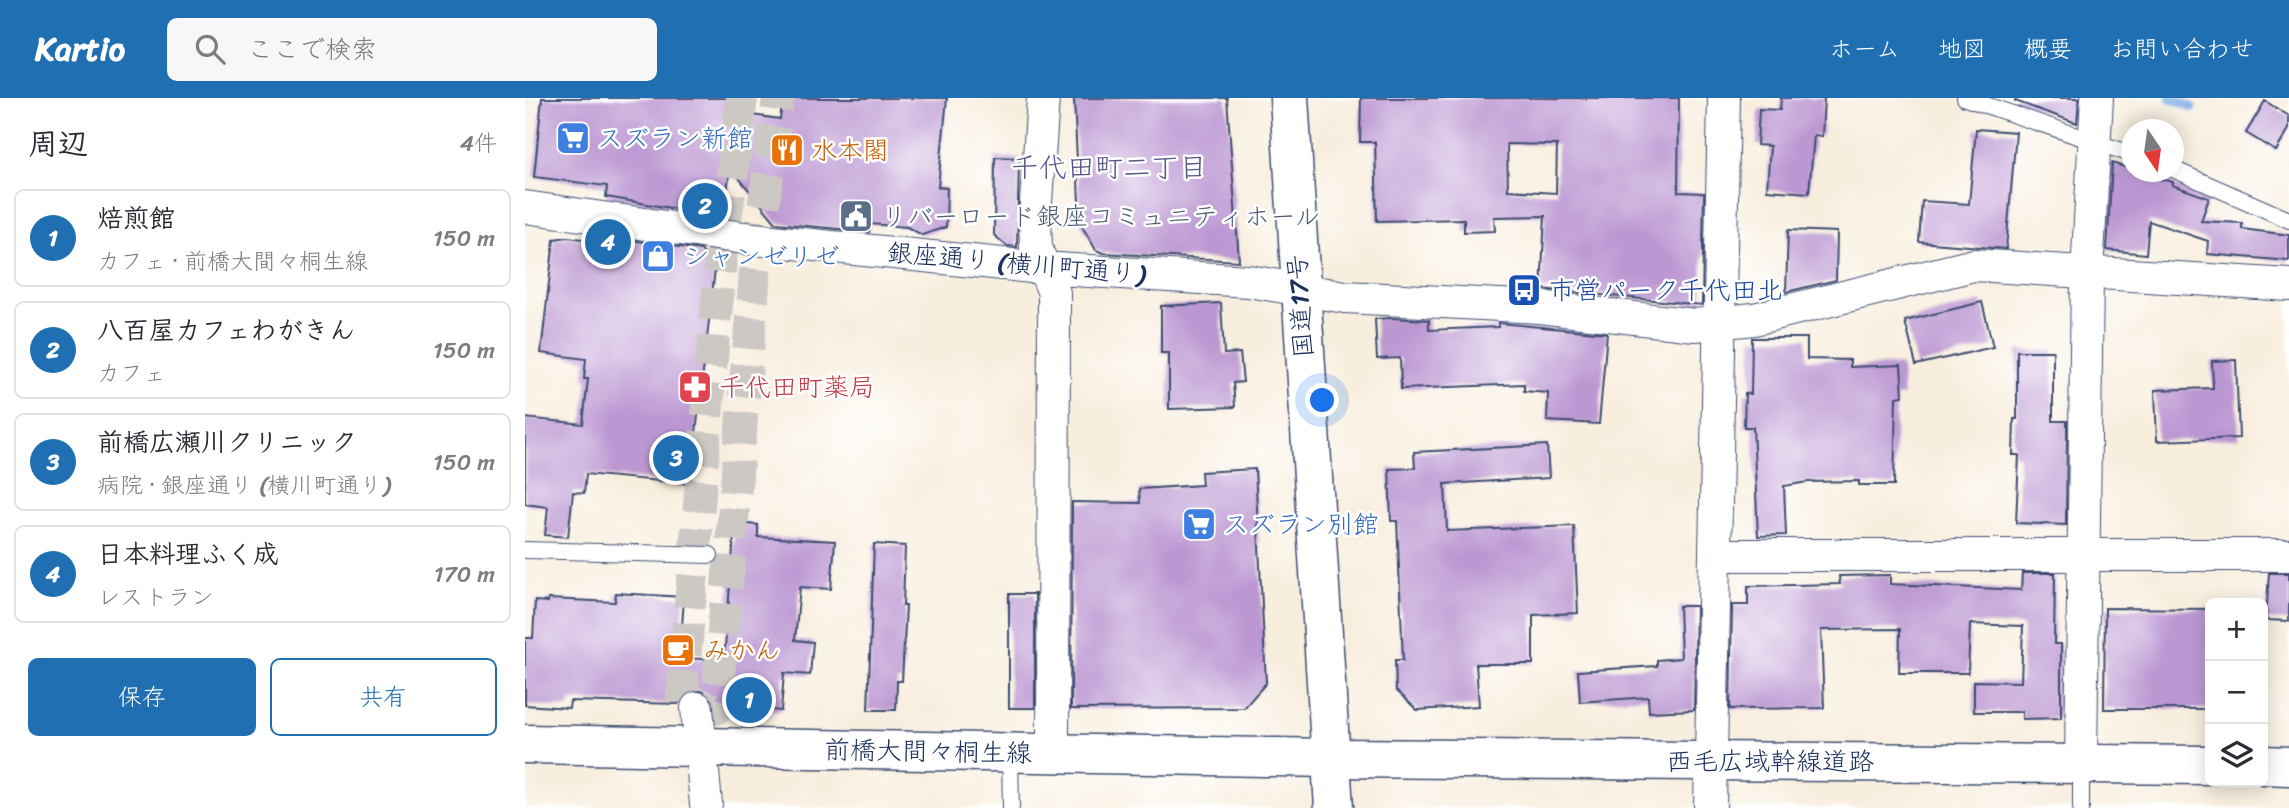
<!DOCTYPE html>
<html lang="ja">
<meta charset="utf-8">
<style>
body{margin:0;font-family:Sriracha,"Klee One",sans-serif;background:#f7f7f7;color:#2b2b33}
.controls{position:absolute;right:21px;bottom:21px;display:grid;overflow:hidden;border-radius:10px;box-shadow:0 4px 18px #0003}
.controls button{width:63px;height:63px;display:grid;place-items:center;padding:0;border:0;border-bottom:2px solid #e1e1e2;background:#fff;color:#2b2b33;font:35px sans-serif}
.compass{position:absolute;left:1596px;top:21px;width:63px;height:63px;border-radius:50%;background:#fff;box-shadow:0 4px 18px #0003;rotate:167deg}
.you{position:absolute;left:798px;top:303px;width:24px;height:24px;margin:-18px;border:5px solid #fff;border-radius:50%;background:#1a73e8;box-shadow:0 0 0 10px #1a73e833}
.badge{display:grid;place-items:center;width:46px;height:46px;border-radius:50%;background:#1f6fb2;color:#fff;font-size:23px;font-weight:700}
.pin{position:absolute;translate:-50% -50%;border:4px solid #fff;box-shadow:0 2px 7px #0006}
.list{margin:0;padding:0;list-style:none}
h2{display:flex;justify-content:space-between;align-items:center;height:91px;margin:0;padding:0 28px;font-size:30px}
h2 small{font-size:23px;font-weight:400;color:#7c7c81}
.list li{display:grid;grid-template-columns:46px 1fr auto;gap:21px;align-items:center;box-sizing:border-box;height:98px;margin:0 14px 14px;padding:0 14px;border:2px solid #e1e1e2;border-radius:10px}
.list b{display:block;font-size:26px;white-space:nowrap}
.list p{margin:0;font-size:23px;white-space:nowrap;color:#7c7c81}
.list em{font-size:23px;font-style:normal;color:#7c7c81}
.actions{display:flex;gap:14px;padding:21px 28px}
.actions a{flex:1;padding:16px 0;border:2px solid #1f6fb2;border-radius:10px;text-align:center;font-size:24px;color:#1f6fb2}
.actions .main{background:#1f6fb2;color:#fff}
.icon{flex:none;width:38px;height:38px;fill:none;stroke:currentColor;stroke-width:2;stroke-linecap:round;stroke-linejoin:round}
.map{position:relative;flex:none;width:1764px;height:710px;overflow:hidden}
header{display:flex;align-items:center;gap:42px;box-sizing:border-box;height:98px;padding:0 35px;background:#1f6fb2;color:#fff}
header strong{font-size:33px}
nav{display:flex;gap:38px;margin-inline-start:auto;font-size:24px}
.search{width:490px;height:63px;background:#f7f7f7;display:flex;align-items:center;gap:18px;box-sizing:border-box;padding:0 24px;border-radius:10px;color:#7c7c81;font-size:26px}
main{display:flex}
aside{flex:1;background:#fff}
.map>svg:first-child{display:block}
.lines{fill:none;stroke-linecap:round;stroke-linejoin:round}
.stream{stroke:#77a9e3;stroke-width:9}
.building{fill:#bc98d3;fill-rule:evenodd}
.street-tunnel{stroke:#ccc8c4;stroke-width:32;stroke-dasharray:32 16;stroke-linecap:butt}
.lane-casing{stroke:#3c4c71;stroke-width:18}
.street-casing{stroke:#3c4c71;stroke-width:34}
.primary-casing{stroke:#3c4c71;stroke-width:41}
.highway-casing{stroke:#3c4c71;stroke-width:41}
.lane{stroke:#fff;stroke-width:16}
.street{stroke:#fff;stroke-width:32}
.primary{stroke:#fff;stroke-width:38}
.highway{stroke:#fff;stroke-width:38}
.labels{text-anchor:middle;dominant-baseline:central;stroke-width:5;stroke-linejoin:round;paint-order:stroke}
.shop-label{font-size:26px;fill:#366cbe;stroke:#fff;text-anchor:start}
.food-label{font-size:26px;fill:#c56008;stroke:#fff;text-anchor:start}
.service-label{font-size:26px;fill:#4e5e75;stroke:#fff;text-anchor:start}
.street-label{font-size:26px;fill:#1b2f5e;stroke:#fff}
.transit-label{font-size:26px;fill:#164399;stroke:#fff;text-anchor:start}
.health-label{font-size:26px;fill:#be3a42;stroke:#fff;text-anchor:start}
.neighbourhood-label{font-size:28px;fill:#535487;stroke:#fff}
</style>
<header>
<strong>Kartio</strong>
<div class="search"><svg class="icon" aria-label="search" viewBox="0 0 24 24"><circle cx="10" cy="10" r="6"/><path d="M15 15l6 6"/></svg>ここで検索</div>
<nav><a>ホーム</a><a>地図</a><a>概要</a><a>お問い合わせ</a></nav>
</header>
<main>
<aside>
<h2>周辺<small>4件</small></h2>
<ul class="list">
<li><span class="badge">1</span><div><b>焙煎館</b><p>カフェ · 前橋大間々桐生線</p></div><em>150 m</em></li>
<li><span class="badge">2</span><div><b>八百屋カフェわがきん</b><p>カフェ</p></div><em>150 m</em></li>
<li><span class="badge">3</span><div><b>前橋広瀬川クリニック</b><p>病院 · 銀座通り (横川町通り)</p></div><em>150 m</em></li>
<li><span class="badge">4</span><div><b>日本料理ふく成</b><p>レストラン</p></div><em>170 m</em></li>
</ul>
<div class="actions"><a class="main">保存</a><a>共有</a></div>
</aside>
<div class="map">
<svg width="1764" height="710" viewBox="0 0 1764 710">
<rect width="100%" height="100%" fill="#fff"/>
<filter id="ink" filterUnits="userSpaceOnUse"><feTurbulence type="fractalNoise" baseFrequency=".0143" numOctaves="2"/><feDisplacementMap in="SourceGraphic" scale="14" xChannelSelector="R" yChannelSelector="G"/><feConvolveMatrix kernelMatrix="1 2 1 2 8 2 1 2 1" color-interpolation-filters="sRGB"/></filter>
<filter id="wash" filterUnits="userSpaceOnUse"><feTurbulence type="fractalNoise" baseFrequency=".00686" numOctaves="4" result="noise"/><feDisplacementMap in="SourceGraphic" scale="28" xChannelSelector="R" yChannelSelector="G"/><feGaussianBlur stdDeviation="1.57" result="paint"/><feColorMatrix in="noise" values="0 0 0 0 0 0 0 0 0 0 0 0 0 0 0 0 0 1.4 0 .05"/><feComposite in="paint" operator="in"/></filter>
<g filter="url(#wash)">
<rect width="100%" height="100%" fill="#f8eede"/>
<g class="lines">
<path class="stream" d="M1645,0L1667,9"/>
</g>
<g id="blocks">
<path class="building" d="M17,0H214L212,15L255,21L258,0H422L413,89L422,90L421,129L397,137L382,129L345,126L344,134L251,125L205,69L199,119L81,99L82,88L9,79Z
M549,0H702L714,163L578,155L571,152L555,125Z
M836,0H1154L1153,94L1179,95L1177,207L1016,191L1020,118L969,119L970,133L939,134V121L852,123L850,44H835ZM982,46L1032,47L1031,95L983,92Z
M1256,0H1299L1297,38L1289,37L1284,95L1242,92L1245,48L1232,47L1234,11L1255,12Z
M1491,0H1554L1552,25L1490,3Z
M1740,3L1764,18V31L1751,53L1721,35Z
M1451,31L1491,34L1481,151L1394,144L1397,103L1444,106Z
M470,59L494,60L492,149L482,148L469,137Z
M1587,65L1606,71V74L1648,84L1647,87L1684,100L1676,123L1717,125V131L1764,137V163L1682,156L1683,143L1624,123L1621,156L1582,152Z
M1263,132L1312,134L1311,182L1261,194Z
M43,139L104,147L105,142L176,152L190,171L165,386L61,376L59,395L48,394L43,439L20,437L23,409L0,406V320L58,326L63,281H59L61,261L16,255L29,141Z
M1457,204L1468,249L1391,267L1380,223Z
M696,205L699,256L715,255L718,284L708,285L710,309L644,311V255H636V208Z
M865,220L904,222V232L973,229V225L1082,235L1074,326L1022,323L1023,295L999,293V286L876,291L875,260L852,261L850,221Z
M1227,240H1282V261L1325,262V269L1376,267L1378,298L1371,299L1369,387H1334V383L1283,384L1259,388L1261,437L1233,438L1228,329H1219L1220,295L1226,296Z
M1492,253H1528V323H1542L1541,427L1491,425L1494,357H1488L1489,321H1492Z
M1711,262L1714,340L1632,343L1630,292L1688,290L1687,263Z
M1022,347L1024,380L920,386L922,433L1049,428L1053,515L1008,517V566H951L954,608L892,612L871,592L870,562H878L872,423H866L864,371L890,370L889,354Z
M730,371L741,585L719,610L546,611L547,404L615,405L614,391L677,387L676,374Z
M210,425L233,427V439L310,443L306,491L275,489L270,542L288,544L285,577L259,575L256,613L190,607L180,594L171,592L161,595L153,606L45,603L44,610L0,607V540H8L10,503L23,504V501L90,504L91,495L159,499L155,560L199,562Z
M349,446L380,448L378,508H381L377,583H372L371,612H343Z
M1497,475H1530L1529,546H1536V620L1497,621V614H1449V583L1496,584L1498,528L1445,526L1443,575H1374L1375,531L1296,532L1299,610L1205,611L1207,507H1223V488L1315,486L1314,478L1365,477V486L1496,492Z
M1744,475H1764V523L1741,522Z
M484,496H510V610H484Z
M1154,508H1171L1169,612L1124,614L1123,599L1055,604L1053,573L1132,568V562L1156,560Z
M1580,510L1685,511V611H1579Z"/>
</g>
</g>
<g filter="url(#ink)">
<use href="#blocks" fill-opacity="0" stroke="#3c4c71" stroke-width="2"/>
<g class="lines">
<path class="street-tunnel" d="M217,0L196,161L156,608L191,611L231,164L253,0"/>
<g class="lane-casing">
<path id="lane" d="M1440,0L1606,56
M1648,71L1764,122
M0,452L185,457
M485,655L486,710
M1556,665V710"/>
</g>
<g class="street-casing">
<path id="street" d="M518,0L510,119L511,150L529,195L528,655
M0,109L219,140L517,170L723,183L820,199L1014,209L1170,227L1229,221L1449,167L1764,187
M1191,457H1764
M172,610L181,706
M1556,665L1562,175L1572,0
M1185,710L1199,0"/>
</g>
<g class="primary-casing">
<path id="primary" d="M0,646L805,660L1685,667
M1738,667L1764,668"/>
</g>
<g class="highway-casing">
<path id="highway" d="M764,0L809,710"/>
</g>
<use href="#lane" class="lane"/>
<use href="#street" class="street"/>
<use href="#primary" class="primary"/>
<use href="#highway" class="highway"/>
</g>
</g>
<defs>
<g id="supermarket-square" transform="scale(1.75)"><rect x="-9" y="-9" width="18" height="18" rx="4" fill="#3f7fe0" stroke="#fff"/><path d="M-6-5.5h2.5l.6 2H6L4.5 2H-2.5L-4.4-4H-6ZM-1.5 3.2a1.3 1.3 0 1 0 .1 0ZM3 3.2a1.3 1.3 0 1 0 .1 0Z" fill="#fff"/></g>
<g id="restaurant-square" transform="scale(1.75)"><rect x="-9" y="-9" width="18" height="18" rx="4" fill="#e8710a" stroke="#fff"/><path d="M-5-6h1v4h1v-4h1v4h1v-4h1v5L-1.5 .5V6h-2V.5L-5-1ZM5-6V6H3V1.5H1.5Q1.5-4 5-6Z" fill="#fff"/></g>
<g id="civic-square" transform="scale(1.75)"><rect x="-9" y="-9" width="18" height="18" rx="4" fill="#5c6f8a" stroke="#fff"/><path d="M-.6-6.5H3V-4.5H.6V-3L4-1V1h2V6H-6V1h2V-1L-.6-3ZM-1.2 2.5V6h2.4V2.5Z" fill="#fff"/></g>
<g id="shop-square" transform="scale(1.75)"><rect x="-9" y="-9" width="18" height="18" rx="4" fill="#3f7fe0" stroke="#fff"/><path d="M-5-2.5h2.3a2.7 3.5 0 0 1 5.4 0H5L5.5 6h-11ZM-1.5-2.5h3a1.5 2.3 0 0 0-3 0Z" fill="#fff"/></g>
<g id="bus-square" transform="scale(1.75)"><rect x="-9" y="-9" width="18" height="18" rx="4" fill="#1a4fb4" stroke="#fff"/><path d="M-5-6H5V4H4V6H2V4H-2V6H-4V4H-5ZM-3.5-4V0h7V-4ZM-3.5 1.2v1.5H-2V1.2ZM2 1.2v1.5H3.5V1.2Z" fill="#fff"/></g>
<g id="pharmacy-square" transform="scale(1.75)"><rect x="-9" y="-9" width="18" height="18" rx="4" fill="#e0444e" stroke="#fff"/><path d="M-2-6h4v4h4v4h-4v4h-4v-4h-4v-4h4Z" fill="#fff"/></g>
<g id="cafe-square" transform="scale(1.75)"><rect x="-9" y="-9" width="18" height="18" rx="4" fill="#e8710a" stroke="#fff"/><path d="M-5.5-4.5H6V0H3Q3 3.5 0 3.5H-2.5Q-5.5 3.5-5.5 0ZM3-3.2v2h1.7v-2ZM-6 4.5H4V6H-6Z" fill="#fff"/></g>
</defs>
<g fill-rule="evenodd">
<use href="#supermarket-square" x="48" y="40"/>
<use href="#restaurant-square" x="262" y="52"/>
<use href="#civic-square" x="331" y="118"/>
<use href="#shop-square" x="133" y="158"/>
<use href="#bus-square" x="999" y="192"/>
<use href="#pharmacy-square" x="170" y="289"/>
<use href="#supermarket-square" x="674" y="426"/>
<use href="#cafe-square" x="153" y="552"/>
</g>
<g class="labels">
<g class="shop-label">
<text x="72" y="40">スズラン新館</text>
<text x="158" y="158">シャンゼリゼ</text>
<text x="698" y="426">スズラン別館</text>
</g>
<g class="food-label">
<text x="286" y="52">水本閣</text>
<text x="178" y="552">みかん</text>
</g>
<g class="service-label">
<text x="356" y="118">リバーロード銀座コミュニティホール</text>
</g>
<g class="street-label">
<text transform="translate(491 165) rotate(5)">銀座通り (横川町通り)</text>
<text transform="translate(775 208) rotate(-94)">国道17号</text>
<text transform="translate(403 653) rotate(1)">前橋大間々桐生線</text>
<text x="1245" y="663">西毛広域幹線道路</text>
</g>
<g class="transit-label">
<text x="1024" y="192">市営パーク千代田北</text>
</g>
<g class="health-label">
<text x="194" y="289">千代田町薬局</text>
</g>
<g class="neighbourhood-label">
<text x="584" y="69">千代田町二丁目</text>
</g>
</g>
</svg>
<div class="controls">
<button>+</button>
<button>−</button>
<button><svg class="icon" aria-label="layers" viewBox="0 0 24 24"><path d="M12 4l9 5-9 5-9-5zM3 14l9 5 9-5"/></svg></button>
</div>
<svg class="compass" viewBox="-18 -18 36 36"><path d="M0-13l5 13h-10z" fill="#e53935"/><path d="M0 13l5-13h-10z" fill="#7c7c81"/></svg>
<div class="you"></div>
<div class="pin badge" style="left:224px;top:602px">1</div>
<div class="pin badge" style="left:180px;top:108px">2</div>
<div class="pin badge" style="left:151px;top:360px">3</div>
<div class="pin badge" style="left:83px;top:144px">4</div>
</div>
</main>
